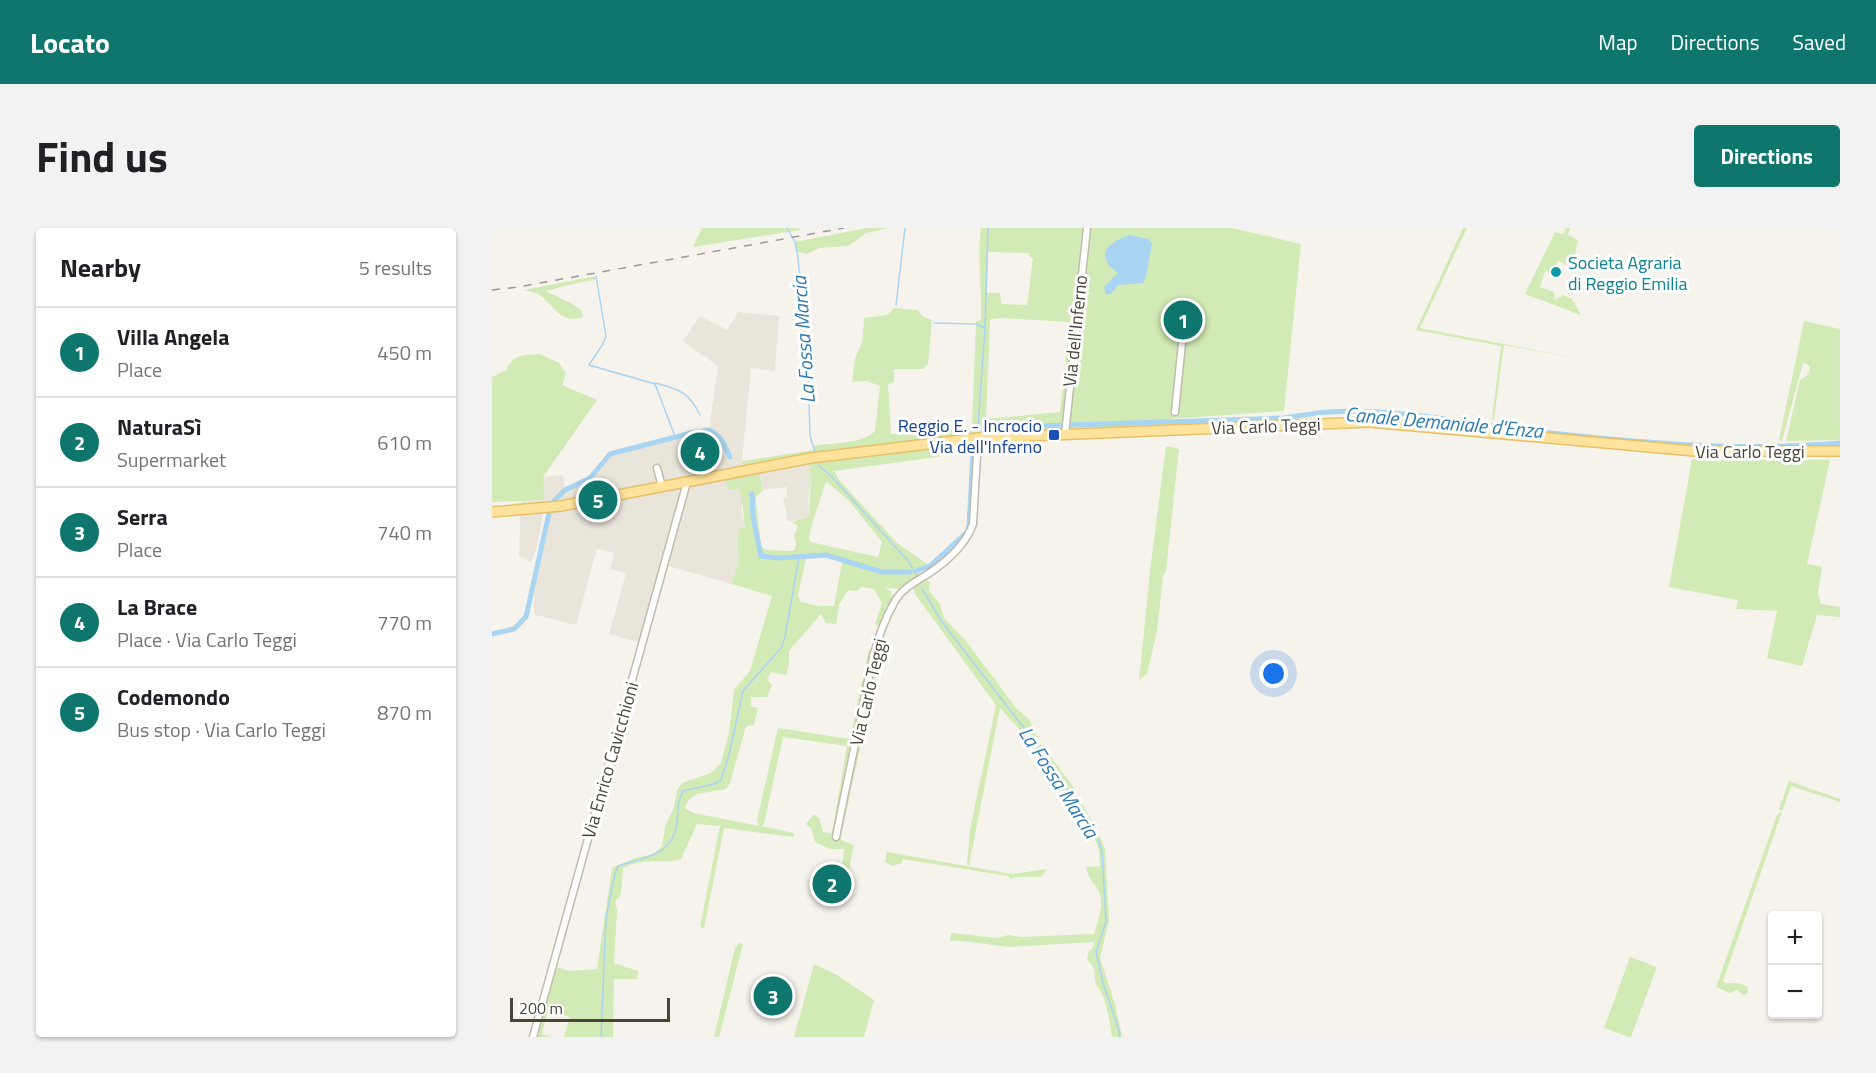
<!DOCTYPE html>
<meta charset="utf-8">
<style>
body{margin:0;font-family:"Titillium Web",sans-serif;background:#f2f2f2;color:#202124}
.controls{position:absolute;right:18px;bottom:18px;display:grid;overflow:hidden;border-radius:6px;box-shadow:0 2px 4px #0004}
.controls button{width:54px;height:54px;display:grid;place-items:center;padding:0;border:0;border-bottom:2px solid #e0e0e0;background:#fff;color:#202124;font:30px sans-serif}
.scale{position:absolute;left:18px;bottom:15px;width:160px;box-sizing:border-box;padding-left:6px;border:3px solid #4b4439;border-top:0;font-size:16px;line-height:21px;white-space:nowrap;color:#4b4439;-webkit-text-stroke:4px #fff;paint-order:stroke}
.you{position:absolute;left:782px;top:446px;width:21px;height:21px;margin:-15px;border:4px solid #fff;border-radius:50%;background:#1a73e8;box-shadow:0 0 0 9px #1a73e833}
.badge{display:grid;place-items:center;width:39px;height:39px;border-radius:50%;background:#0f766e;color:#fff;font-size:20px;font-weight:700}
.pin{position:absolute;translate:-50% -50%;border:3px solid #fff;box-shadow:0 2px 6px #0006}
.list{margin:0;padding:0;list-style:none}
h2{display:flex;justify-content:space-between;align-items:center;height:78px;margin:0;padding:0 24px;font-size:26px}
h2 small{font-size:20px;font-weight:400;color:#757577}
.list li{display:grid;grid-template-columns:39px 1fr auto;gap:18px;align-items:center;box-sizing:border-box;height:90px;padding:0 24px;border-top:2px solid #e0e0e0}
.list b{display:block;font-size:22px;white-space:nowrap}
.list p{margin:0;font-size:20px;white-space:nowrap;color:#757577}
.list em{font-size:20px;font-style:normal;color:#757577}
.map{position:relative;flex:none;width:1348px;height:809px;overflow:hidden;border-radius:6px}
header{display:flex;align-items:center;gap:36px;box-sizing:border-box;height:84px;padding:0 30px;background:#0f766e;color:#fff}
header strong{font-size:28px}
nav{display:flex;gap:33px;margin-inline-start:auto;font-size:21px}
.intro{display:flex;align-items:center;justify-content:space-between;box-sizing:border-box;height:144px;padding:0 36px}
h1{margin:0;font-size:42px}
.button{padding:15px 27px;border-radius:6px;background:#0f766e;color:#fff;font-size:21px;font-weight:700}
main{display:flex;gap:36px;padding:0 36px}
aside{flex:1;background:#fff;border-radius:6px;box-shadow:0 2px 4px #0004}
.map>svg:first-child{display:block}
.residential{fill:#eae5da}
.green{fill:#d2eab5;fill-rule:evenodd}
.water{fill:#a9d4f2}
.lines{fill:none;stroke-linecap:round;stroke-linejoin:round}
.stream{stroke:#a9d4f2;stroke-width:1.5}
.canal{stroke:#a9d4f2;stroke-width:5}
.street-casing{stroke:#c2bbae;stroke-width:9}
.primary-casing{stroke:#e6c16a;stroke-width:12}
.street{stroke:#fff;stroke-width:6}
.primary{stroke:#ffe39c;stroke-width:9}
.rail{stroke:#9a9a9a;stroke-width:1.5;stroke-dasharray:8 8;stroke-linecap:butt}
.culture-dot{fill:#0f9aa8;stroke:#fff;stroke-width:2}
.transit-dot{fill:#1a4fb4;stroke:#fff;stroke-width:2}
.labels{text-anchor:middle;dominant-baseline:central;stroke-width:6;stroke-linejoin:round;paint-order:stroke}
.culture-label{font-size:18px;fill:#0d838f;stroke:#fff;text-anchor:start}
.street-label{font-size:18px;fill:#4b4439;stroke:#fff}
.transit-label{font-size:18px;fill:#164399;stroke:#fff;text-anchor:end}
.water-label{font-size:20px;font-style:italic;fill:#2e7ab2;stroke:#fff}
</style>
<header>
<strong>Locato</strong>
<nav><a>Map</a><a>Directions</a><a>Saved</a></nav>
</header>
<div class="intro"><h1>Find us</h1><a class="button">Directions</a></div>
<main>
<aside>
<h2>Nearby<small>5 results</small></h2>
<ul class="list">
<li><span class="badge">1</span><div><b>Villa Angela</b><p>Place</p></div><em>450 m</em></li>
<li><span class="badge">2</span><div><b>NaturaSì</b><p>Supermarket</p></div><em>610 m</em></li>
<li><span class="badge">3</span><div><b>Serra</b><p>Place</p></div><em>740 m</em></li>
<li><span class="badge">4</span><div><b>La Brace</b><p>Place · Via Carlo Teggi</p></div><em>770 m</em></li>
<li><span class="badge">5</span><div><b>Codemondo</b><p>Bus stop · Via Carlo Teggi</p></div><em>870 m</em></li>
</ul>
</aside>
<div class="map">
<svg width="1348" height="809" viewBox="0 0 1348 809">
<rect width="100%" height="100%" fill="#f6f3ec"/>
<path class="residential" d="M246,84L287,88L283,143L259,140L250,233L315,230L320,245L316,272L318,288L296,294L291,270L295,269V259L271,262L267,244L240,262L247,261L251,273L249,280L253,301H246L248,326L240,356L173,337L151,416L117,406L134,345L118,341L122,325L105,321L84,397L44,387L42,385V366L59,280L52,281L45,319L39,334L27,328L29,273L51,272V249L71,247L73,262L98,250L118,226L199,205L217,202L226,138L191,113L208,88L235,102Z"/>
<path class="green" d="M210,0H307L308,2L201,19Z
M375,0H397L374,5L356,18L327,20L315,26L304,23L303,14Z
M489,0H740L809,16L792,183L677,191L676,196L671,198L480,205L479,210L254,243L250,233L322,222L321,218C341,215 369,216 383,203L388,158L375,153L360,154L363,131L370,114L372,90L395,87L402,80L426,82L430,88L440,92L436,136L431,141H402V154L396,156L399,206L429,205L480,198L484,96V93L489,92C490,61 485,31 489,0ZM496,24L537,25L538,29L541,30L535,77L509,76L508,65H495ZM508,90L578,94L568,184L494,191L498,93L499,91Z
M971,0H975L928,100L1100,133L1012,117L1002,191H1000L1009,118L924,102Z
M1074,0H1078L1076,7L1086,12L1083,26L1094,39L1089,43L1066,33L1060,46L1053,43L1048,59L1062,64L1063,72L1071,67L1080,71L1089,87L1033,66L1063,4L1071,6Z
M104,48L103,52C85,54 70,59 53,63L79,75L89,82L91,89C67,97 61,75 46,66C42,64 36,63 32,62Z
M1312,93L1348,101V212L1294,213L1308,152L1316,147L1318,138L1311,135L1290,213L1287,212Z
M48,126L67,135L74,145L70,157L105,172L51,249L52,272L0,274V149L14,142C21,126 33,127 48,126Z
M475,215L474,225L342,243L347,252L405,315L438,338L425,343L438,354L437,363L448,376L452,390L474,413L524,480L538,492L546,512L583,561L585,571L590,576L605,602L613,621L617,692L608,730L623,776L630,809H620C618,796 614,766 604,757L602,740L595,731L596,724L601,720L602,714L517,719L470,713H458L459,705L507,710L516,707L530,709L602,706C605,694 613,676 607,664C603,653 597,655 594,639L608,638L607,623L603,611L534,509L508,480L477,637H475L478,602L504,477L423,366L420,357L413,361L393,360L399,363L402,374L392,398L383,397L390,375L382,361L369,359L365,363L356,362L347,377L344,396L334,395L329,386L297,423V437L294,447L279,444L275,451L280,457L275,469H259V478L266,480L262,497L254,498L238,555L234,561L205,566L196,572L193,580L201,585L267,598L265,592L286,500L358,511L377,421L389,424L350,604L349,612L362,617L355,650L349,649L352,621H338L323,614L319,600L314,596L322,586L327,590L331,604L340,605L355,518L291,509L272,596L269,598L302,605V609L232,600L212,700L208,699L228,598L205,596L189,631C178,635 171,633 160,633C150,633 140,636 131,640L129,666L123,674L125,681L122,735L146,743L145,751H122L121,809H72L78,789L56,783L50,806L60,809H41L61,738L78,743L105,741L120,640L143,630L162,626L170,618L173,599L182,579L185,562L190,555L219,545L229,535L237,505L242,462L258,443L280,368L240,356L248,327L246,325V301L253,300C251,287 252,274 247,261L240,262L236,259L233,250L267,244L271,262L264,269V273L269,318L274,322L301,323L303,321L304,316L302,308L306,298L300,294L318,288C316,270 322,252 316,235ZM334,253L358,274L390,314L386,329L319,314L317,311L318,303ZM332,329L350,334L342,378H326L309,374L306,367L314,331Z
M674,218L687,221L674,343L671,348L665,403L655,446L650,449L647,454L658,343Z
M1200,231L1338,232L1315,336L1330,339L1326,365L1329,376L1348,379V389L1325,387L1310,438L1275,430L1285,383L1244,381L1246,372L1177,359Z
M128,498L134,500L112,580L106,578Z
M1297,553L1348,571V574L1299,558L1231,753L1233,755C1240,756 1248,754 1255,758L1256,764L1252,767L1245,762L1238,765L1224,759L1285,587L1290,583L1287,581Z
M395,624L520,646L555,641L549,649H521L520,652L516,648L411,631L410,635L401,638L393,634Z
M247,715L251,716L227,809H222L243,720Z
M1138,729L1165,739L1139,809H1137L1112,800Z
M322,736L345,747L382,772L372,809H302Z"/>
<path class="water" d="M638,7L656,11L660,15L654,49L651,55L626,57L619,66H614L612,59L626,45C623,42 618,40 616,36C606,19 626,11 638,7Z"/>
<g class="lines">
<path class="stream" d="M295,0L303,14L306,29L316,141L318,208L323,224
M104,48L114,108L111,116L97,137L163,156L182,206
M404,77L413,0
M442,95L484,96L493,100L486,199
M493,99L496,0
M163,155C187,161 197,164 208,187
M326,237L341,250L417,334L425,349
M430,361L450,394L539,509L603,603L610,623L614,693L604,724L611,755L628,805L627,809
M109,809L114,689L123,646L126,638C151,630 181,627 185,596C186,584 185,574 191,563L222,556L229,552L237,527L251,463L289,420L293,409L307,329"/>
<path class="canal" d="M483,200L792,190C807,188 822,185 837,184C899,180 969,194 1031,202C1135,214 1244,224 1348,215
M260,266L261,289L269,328L285,330L334,327L390,344H418
M59,276L73,262L98,250L118,226L199,205L217,202C229,207 233,218 238,229
M424,343L438,338L475,304L477,298L481,225
M0,406L22,401L34,389L57,285"/>
<g class="street-casing">
<path id="street" d="M683,184L690,115
M573,206L595,0
M165,240L170,259
M344,609C352,568 361,526 370,484C377,447 383,408 402,375C409,361 423,354 436,346C454,334 474,316 481,296L486,210
M41,809L195,254"/>
</g>
<g class="primary-casing">
<path id="primary" d="M0,284L69,278L319,230L486,210L877,194L1202,223H1348"/>
</g>
<use href="#street" class="street"/>
<use href="#primary" class="primary"/>
<path class="rail" d="M0,62L26,59L352,0"/>
</g>
<circle class="culture-dot" cx="1064" cy="44" r="6"/>
<rect class="transit-dot" x="556" y="201" width="12" height="12" rx="3"/>
<g class="labels">
<g class="culture-label">
<text x="1076" y="34">Societa Agraria<tspan x="1076" dy="21">di Reggio Emilia</tspan></text>
</g>
<g class="street-label">
<text transform="translate(583 103) rotate(-84)">Via dell'Inferno</text>
<text transform="translate(774 198) rotate(-2)">Via Carlo Teggi</text>
<text x="1258" y="223">Via Carlo Teggi</text>
<text transform="translate(376 464) rotate(-77)">Via Carlo Teggi</text>
<text transform="translate(118 532) rotate(-74)">Via Enrico Cavicchioni</text>
</g>
<g class="transit-label">
<text x="550" y="197">Reggio E. - Incrocio<tspan x="550" dy="21">Via dell'Inferno</tspan></text>
</g>
<g class="water-label">
<text transform="translate(311 112) rotate(-94)">La Fossa Marcia</text>
<text transform="translate(952 194) rotate(5)">Canale Demaniale d'Enza</text>
<text transform="translate(567 554) rotate(57)">La Fossa Marcia</text>
</g>
</g>
</svg>
<div class="controls">
<button>+</button>
<button>−</button>
</div>
<div class="scale">200 m</div>
<div class="you"></div>
<div class="pin badge" style="left:691px;top:92px">1</div>
<div class="pin badge" style="left:340px;top:656px">2</div>
<div class="pin badge" style="left:281px;top:768px">3</div>
<div class="pin badge" style="left:208px;top:224px">4</div>
<div class="pin badge" style="left:106px;top:272px">5</div>
</div>
</main>
